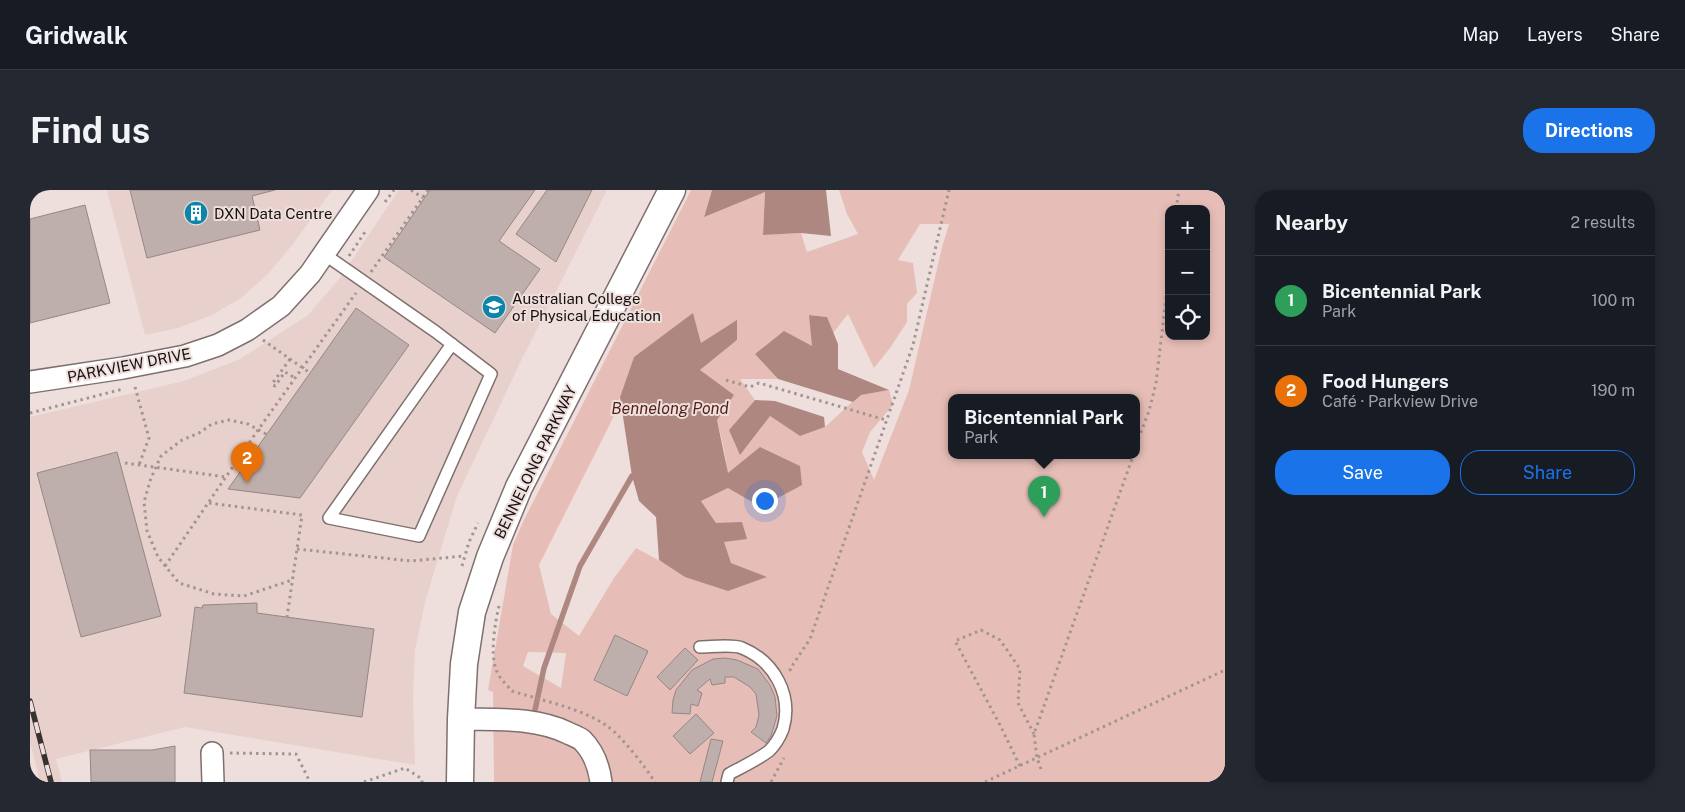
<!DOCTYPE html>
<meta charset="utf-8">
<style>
body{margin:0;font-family:"Public Sans",sans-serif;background:#242831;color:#f1f3f6}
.controls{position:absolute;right:15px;top:15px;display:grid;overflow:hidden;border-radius:10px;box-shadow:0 2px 8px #0003}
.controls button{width:45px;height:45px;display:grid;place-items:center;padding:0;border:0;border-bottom:1px solid #363941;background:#171b24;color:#f1f3f6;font:25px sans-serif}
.you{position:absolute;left:734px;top:310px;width:18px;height:18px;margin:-12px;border:4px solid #fff;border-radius:50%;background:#1a73e8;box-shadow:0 0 0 8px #1a73e833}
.badge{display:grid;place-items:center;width:32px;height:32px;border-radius:50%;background:#1a73e8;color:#fff;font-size:16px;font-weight:700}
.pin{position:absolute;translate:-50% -41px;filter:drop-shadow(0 1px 2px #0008)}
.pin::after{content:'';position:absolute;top:26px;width:18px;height:15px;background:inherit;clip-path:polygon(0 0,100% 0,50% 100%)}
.popup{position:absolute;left:918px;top:204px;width:192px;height:65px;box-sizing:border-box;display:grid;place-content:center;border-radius:10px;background:#171b24;filter:drop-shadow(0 1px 4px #0005);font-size:16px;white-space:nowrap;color:#9ea1a6}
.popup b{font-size:19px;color:#f1f3f6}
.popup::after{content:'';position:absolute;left:50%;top:100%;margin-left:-10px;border:10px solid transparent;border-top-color:#171b24}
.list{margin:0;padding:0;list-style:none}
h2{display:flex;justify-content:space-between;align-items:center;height:65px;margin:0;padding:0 20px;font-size:21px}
h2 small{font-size:16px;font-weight:400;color:#9ea1a6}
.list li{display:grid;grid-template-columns:32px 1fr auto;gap:15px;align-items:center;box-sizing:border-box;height:90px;padding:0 20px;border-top:1px solid #363941}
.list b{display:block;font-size:19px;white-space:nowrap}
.list p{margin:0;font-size:16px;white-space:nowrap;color:#9ea1a6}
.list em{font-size:16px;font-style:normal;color:#9ea1a6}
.actions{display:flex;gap:10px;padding:15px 20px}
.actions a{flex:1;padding:11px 0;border:1px solid #1a73e8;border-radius:20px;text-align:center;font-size:18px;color:#1a73e8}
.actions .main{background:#1a73e8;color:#fff}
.icon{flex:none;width:28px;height:28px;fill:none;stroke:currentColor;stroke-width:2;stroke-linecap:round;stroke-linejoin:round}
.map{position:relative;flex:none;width:1195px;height:592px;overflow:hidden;border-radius:20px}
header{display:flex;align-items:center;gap:30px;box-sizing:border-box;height:70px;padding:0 25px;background:#171b24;border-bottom:1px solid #363941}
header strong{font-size:24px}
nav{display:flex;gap:28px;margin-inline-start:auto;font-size:18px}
.intro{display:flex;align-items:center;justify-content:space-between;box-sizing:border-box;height:120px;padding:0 30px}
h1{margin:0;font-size:35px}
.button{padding:12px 22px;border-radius:20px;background:#1a73e8;color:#fff;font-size:18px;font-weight:700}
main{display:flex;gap:30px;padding:0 30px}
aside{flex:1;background:#171b24;border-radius:20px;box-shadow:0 2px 8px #0003}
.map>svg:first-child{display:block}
.built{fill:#e8d0cc}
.green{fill:#e6beb7;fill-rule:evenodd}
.water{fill:#af8781}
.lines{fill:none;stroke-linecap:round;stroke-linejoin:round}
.stream{stroke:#af8781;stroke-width:5.5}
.building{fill:#beafad;stroke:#958784}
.service-casing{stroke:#7e706e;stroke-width:14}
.minor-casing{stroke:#7e706e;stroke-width:24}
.tertiary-casing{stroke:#7e706e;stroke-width:29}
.path{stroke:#a19593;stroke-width:3;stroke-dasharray:2.5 4;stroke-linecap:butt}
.service{stroke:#fff;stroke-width:11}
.minor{stroke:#fff;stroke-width:21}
.tertiary{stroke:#fff;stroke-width:26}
.rail-casing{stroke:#37312f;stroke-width:5.5}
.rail{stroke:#eedfdd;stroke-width:4;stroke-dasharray:11;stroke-linecap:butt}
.labels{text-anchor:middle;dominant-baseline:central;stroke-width:4;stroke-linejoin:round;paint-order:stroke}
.poi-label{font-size:15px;fill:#15100f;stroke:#eedfdd;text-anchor:start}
.street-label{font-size:15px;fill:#15100f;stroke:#eedfdd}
.water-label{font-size:16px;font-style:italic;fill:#541f19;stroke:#eedfdd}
</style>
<header>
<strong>Gridwalk</strong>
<nav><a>Map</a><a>Layers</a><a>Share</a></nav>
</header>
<div class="intro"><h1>Find us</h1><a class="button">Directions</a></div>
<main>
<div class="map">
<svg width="1195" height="592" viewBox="0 0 1195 592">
<rect width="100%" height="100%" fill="#eedfdd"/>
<path class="built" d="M77,0H302L263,54L238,84L211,108L182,125L148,138L115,145Z
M369,0H577L490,173L427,306L395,412L385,460L383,506L385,575L155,537L26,569L32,592H10L0,552V227L154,191L210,169L278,125L309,89Z"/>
<path class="green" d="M661,0H682L674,26L735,2L733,45L771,43L777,62L828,44L817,24L809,0H1195V592H464L463,502L458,500L483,355L493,332ZM1139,19H1176V146H1139ZM890,34H919L912,57L879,200L844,290L832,262L840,242L863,215L859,200L830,205L795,237L770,246L740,226L699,240L725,210L710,189H748L725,163L783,157L780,125L797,127L803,143L818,124L844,178L860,158L877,132V114L887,103L883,73L868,70ZM663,124L671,153L707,150L670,180C683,218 698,257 698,298L671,311L686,333L701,373L736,387L632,372L606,358L584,388L549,446L521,424L509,375L582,230L604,167ZM922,208H1106V266H922ZM498,462L536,463L531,498L493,476Z"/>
<path class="water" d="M682,0H796L801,46L771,43L733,45L735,2L674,27Z
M663,123L671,153L707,130V150L670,180L704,205L687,230L698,283L730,257L770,276L772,295L731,317L698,298L671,311L686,333L712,332L717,349L694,352L701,373L737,387L698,401L655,387L629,370L626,327L609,311L602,286L590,207L604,167Z
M779,125L797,127L808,154V179L859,200L831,205L823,212L748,189L725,164L754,141L782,156Z
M725,210L745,211L794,227L795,237L770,246L740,226L710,265L699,240Z"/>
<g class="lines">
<path class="stream" d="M505,520L514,478L550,376L602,286"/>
</g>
<path class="building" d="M100,0H245L222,6L230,40L117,68Z
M400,0H505L469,51L510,79L465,143L354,67Z
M517,0H562L526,72L486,44Z
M55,15L80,113L0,133V29Z
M326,118L379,155L270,308L198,299Z
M87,262L131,426L51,447L7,283Z
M227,413V423L344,439L332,527L154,503L165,417L172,418L173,415Z
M585,445L618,461L597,506L564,490Z
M655,458L668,470L640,500L627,487Z
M695,468L707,470L728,479L740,495L745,507L747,526L741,546L736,553L721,542L726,537L729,525L726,504L720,497L704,487H695V493L682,495L680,489L667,500L672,503L668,516L661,514L660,524L642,523L643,510L646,500L662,480L683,469Z
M666,524L684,543L660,564L643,546Z
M681,549L693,551L682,592H670Z
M145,556V592H61L60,560H122Z"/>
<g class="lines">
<g class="service-casing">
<path id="service" d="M294,64L406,142L461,184L389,346L299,328L422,154
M670,457C681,457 703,454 712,458C744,471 763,505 753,539C750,547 745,555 739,561C727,570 712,577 699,584L697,592"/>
</g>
<g class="minor-casing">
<path id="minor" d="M0,192L93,178L155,166L188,155L217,140L251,116L280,84L338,0
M431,529C467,530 505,527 538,543C542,545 548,547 552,550C563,561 569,577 571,592
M182,563L183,592"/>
</g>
<g class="tertiary-casing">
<path id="tertiary" d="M430,592L431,529L434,474L442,422L460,367L489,297L642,0"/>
</g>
<path class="path" d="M381,0L393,8
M355,12L364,0
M1146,19L1149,0
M319,66L335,42
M341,82L398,0
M233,150L280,183
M260,169L242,194L245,196L255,182L265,188
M696,190L720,197L729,193L856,230
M105,197L119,248L109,275
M0,223L93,199
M236,244L218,234L199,230L182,234L169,243L152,250L131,266L121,288L114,312L117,341L128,367L149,393L184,404L214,406L262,390
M1106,255L1119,221L1126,193L1139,83
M95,273L196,287
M179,313L272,325L257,427
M267,359L381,371L434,366
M135,376L228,240L326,103
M432,376L439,352L448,333
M469,416C465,433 460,463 466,479C468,487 477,495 482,501C510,510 554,519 577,536C591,545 616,578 625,592
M761,481L760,479L780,449L883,155L919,0
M200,563L266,564L280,592
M990,576L970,535L925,451L951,440L970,450L990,479L988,513L1004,544
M1011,579L1007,568L1004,544L1103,266
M334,592L375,578L392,589V592
M741,592L754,568
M955,592L1195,480"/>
<use href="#service" class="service"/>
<use href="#minor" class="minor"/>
<use href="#tertiary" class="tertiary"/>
<g class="rail-casing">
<path id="rail" d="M0,511L21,592"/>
</g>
<use href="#rail" class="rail"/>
</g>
<defs>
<g id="building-disc" transform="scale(1.25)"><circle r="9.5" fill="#0b86aa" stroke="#eedfdd"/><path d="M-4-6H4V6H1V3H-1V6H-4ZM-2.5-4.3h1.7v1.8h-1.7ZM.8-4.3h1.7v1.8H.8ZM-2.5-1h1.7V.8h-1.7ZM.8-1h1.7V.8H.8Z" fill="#fff"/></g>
<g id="university-disc" transform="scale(1.25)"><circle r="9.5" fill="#0b86aa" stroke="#eedfdd"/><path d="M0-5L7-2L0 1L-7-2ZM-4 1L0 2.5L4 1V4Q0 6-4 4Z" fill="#fff"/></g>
</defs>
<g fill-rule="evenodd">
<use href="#building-disc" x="166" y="23"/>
<use href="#university-disc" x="464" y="117"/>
</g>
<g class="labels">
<g class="poi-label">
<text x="184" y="23">DXN Data Centre</text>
<text x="482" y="108">Australian College<tspan x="482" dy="17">of Physical Education</tspan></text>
</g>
<g class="street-label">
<text transform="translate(99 175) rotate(-11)">PARKVIEW DRIVE</text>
<text transform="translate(505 272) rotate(-64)">BENNELONG PARKWAY</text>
</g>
<g class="water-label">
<text x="640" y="218">Bennelong Pond</text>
</g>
</g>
</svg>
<div class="controls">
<button>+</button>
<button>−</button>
<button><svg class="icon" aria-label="locate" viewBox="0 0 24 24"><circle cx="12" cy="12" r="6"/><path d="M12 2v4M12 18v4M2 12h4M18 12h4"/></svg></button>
</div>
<div class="you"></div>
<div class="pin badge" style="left:1014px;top:327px;background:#2e9e5b">1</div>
<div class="popup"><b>Bicentennial Park</b>Park</div>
<div class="pin badge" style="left:217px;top:293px;background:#e8710a">2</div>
</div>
<aside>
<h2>Nearby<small>2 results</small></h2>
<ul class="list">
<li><span class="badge" style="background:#2e9e5b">1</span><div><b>Bicentennial Park</b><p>Park</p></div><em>100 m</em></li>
<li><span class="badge" style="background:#e8710a">2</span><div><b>Food Hungers</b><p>Café · Parkview Drive</p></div><em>190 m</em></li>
</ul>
<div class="actions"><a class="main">Save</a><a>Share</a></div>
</aside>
</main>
